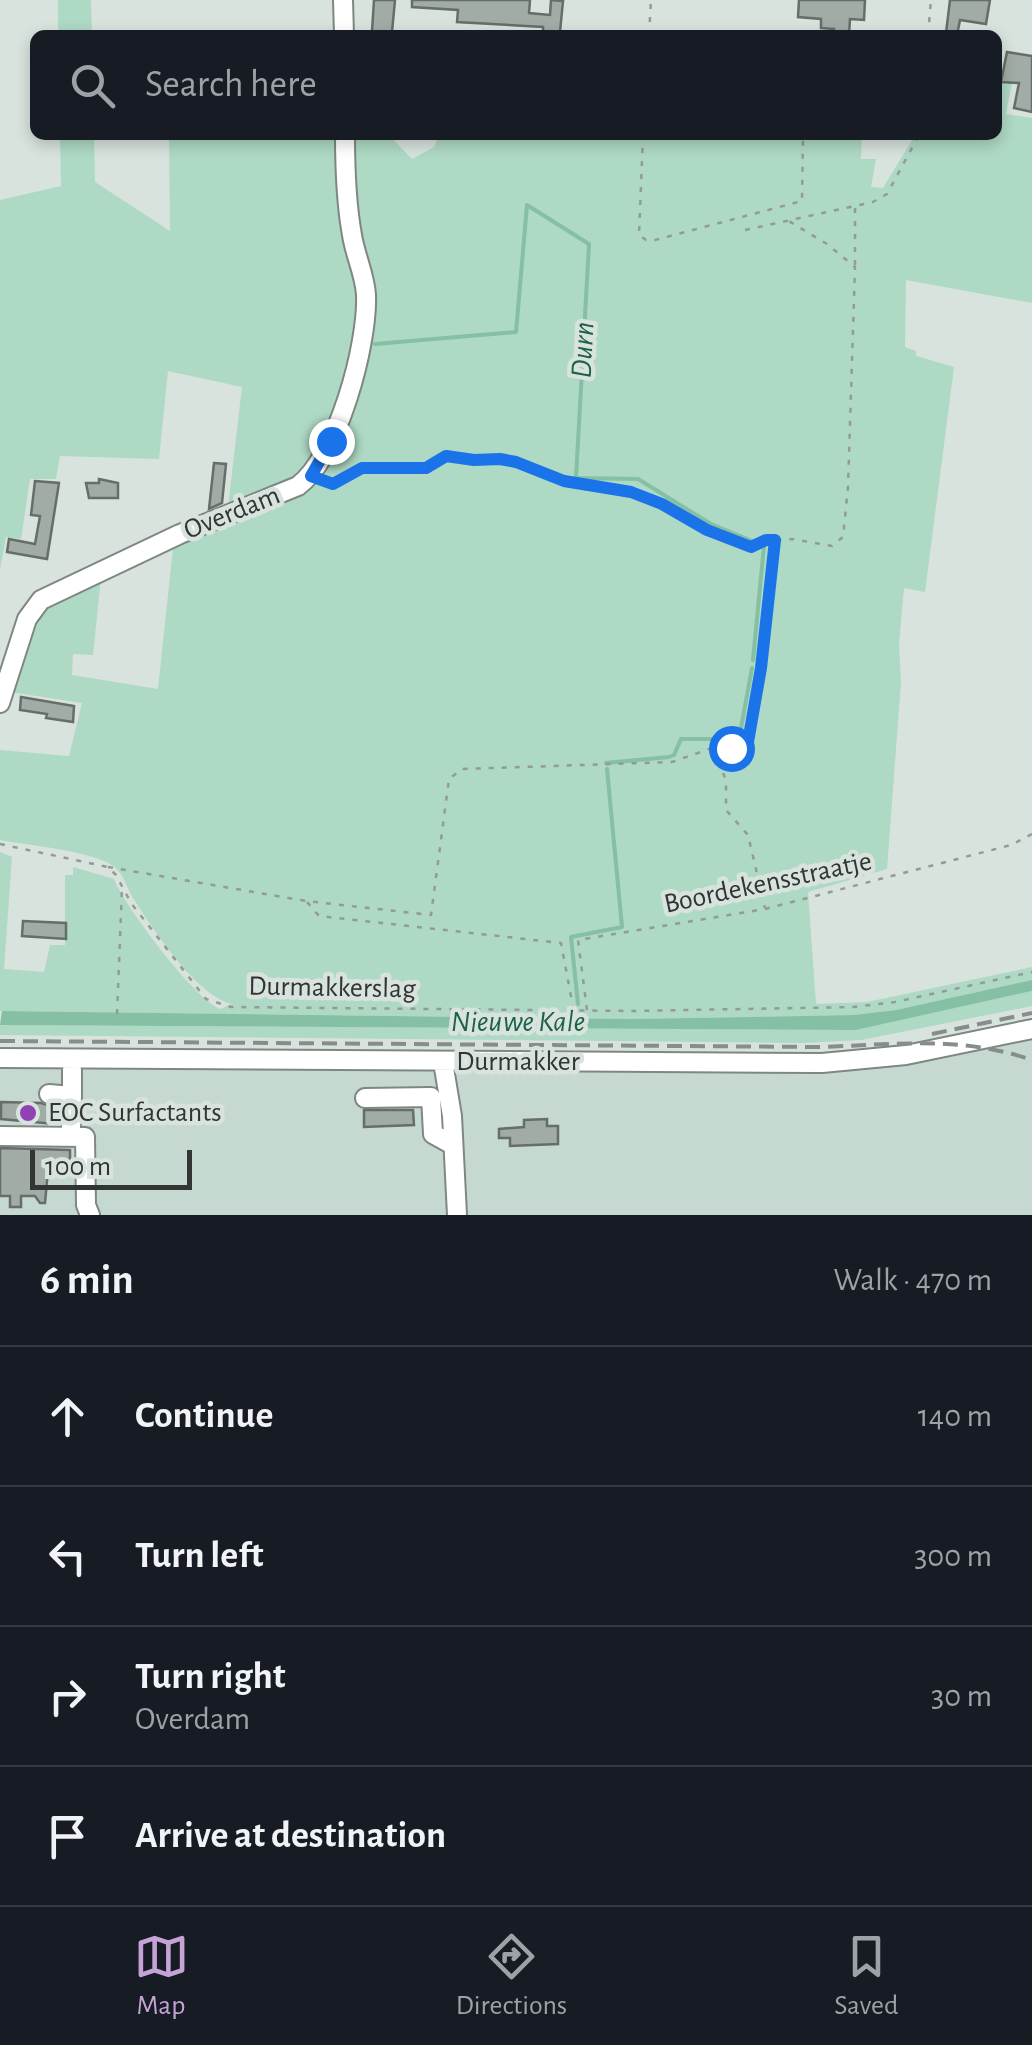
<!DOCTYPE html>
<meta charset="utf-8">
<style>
body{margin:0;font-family:"Alegreya Sans",sans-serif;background:#20242c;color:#f1f3f6}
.scale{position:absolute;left:30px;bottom:25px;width:162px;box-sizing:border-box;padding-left:10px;border:5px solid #313533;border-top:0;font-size:28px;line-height:35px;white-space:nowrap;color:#313533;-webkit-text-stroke:8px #d8e3dd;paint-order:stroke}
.stop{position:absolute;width:30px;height:30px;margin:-22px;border:8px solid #1a73e8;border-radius:50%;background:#fff}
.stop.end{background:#1a73e8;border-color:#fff;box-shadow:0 2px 10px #0008}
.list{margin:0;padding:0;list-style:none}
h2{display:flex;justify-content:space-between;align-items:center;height:130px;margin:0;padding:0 40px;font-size:42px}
h2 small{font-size:32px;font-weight:400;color:#9ea1a6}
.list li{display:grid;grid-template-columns:65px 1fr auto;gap:30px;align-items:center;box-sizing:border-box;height:140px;padding:0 40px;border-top:2px solid #363941}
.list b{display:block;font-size:38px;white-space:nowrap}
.list p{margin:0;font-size:32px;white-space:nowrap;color:#9ea1a6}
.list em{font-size:32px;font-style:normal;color:#9ea1a6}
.icon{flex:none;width:55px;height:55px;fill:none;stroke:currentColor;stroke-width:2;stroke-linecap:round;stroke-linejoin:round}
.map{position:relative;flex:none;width:1032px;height:1215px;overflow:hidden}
.search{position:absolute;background:#171b24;box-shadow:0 5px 15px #0003;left:30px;right:30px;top:30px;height:110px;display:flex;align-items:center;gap:25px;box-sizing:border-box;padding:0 35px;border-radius:15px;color:#9ea1a6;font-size:38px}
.sheet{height:690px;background:#171b24}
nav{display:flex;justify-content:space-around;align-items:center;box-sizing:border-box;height:140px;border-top:2px solid #363941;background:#171b24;font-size:28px;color:#9ea1a6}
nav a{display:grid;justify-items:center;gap:5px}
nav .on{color:#c6a3d7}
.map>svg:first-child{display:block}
.built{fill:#c6d9d0}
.green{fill:#aed9c4}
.water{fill:#85bfa4}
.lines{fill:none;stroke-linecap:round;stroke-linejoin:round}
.stream{stroke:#85bfa4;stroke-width:4}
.building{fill:#a2aca7;stroke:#656e69;stroke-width:2.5}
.minor-casing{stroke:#7e8782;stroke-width:22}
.path{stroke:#939b96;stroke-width:2.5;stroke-dasharray:5 8;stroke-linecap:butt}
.minor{stroke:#fff;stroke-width:18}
.rail{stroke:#868e8a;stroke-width:4;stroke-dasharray:15 8;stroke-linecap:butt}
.route{stroke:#1a73e8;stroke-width:12}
.poi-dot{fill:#9142b2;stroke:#d8e3dd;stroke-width:4}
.labels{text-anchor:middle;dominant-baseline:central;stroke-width:9;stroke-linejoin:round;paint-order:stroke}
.street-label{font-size:28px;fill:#313533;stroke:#d8e3dd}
.poi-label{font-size:28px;fill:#313533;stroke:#d8e3dd;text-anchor:start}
.water-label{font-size:30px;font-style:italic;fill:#1c6148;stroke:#d8e3dd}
</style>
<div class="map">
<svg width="1032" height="1215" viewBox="0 0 1032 1215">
<rect width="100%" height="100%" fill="#d8e3dd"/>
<path class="built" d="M1032,1034V1215H0V1063L844,1069L930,1057Z"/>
<path class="green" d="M58,0H91L92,35H58Z
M997,75L1013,77L1006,114L1032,118V303L906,280L905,347L916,351V356L954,367L925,592L904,588L899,644L901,682L887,869L808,892L816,1004L867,1002L1032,967V980L896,1010L854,1015L633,1019L0,1011V852L12,857L4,969L44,972L50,945H65V875H73V867L114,879C123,904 197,1003 221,1009L231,1004C194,993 154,930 133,898C126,887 124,873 113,866C93,851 26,845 0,840V750L69,756L82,703L10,692L33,624L43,607L101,577L93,655L73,654L72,675L158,689L173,548L141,560L296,491L369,345L373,325L354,207L352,135H389L412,159L434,147L439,135H862L861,159H876L871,187L883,188L915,135H997Z
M60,135H94L95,182L170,231L169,135H339L361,301L339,401L317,453L299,473L286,483L228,507L242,387L168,371L159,459L60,456L56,479H30L21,539L6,537L0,570V200L61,186Z
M1032,991V1006L861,1040L804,1043L0,1035V1025L856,1030Z"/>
<path class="water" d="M1032,980V991L856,1030L0,1025L2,1011L633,1019L854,1015L896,1010Z"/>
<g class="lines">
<path class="stream" d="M375,344L516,332L527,205L589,244L576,478L638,479L711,524L764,546L753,660
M606,763L669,757L674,755L681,739H739L752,668
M578,1004L571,937L622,927L607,769"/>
</g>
<path class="building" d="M374,0H395L392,32L372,31Z
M412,0H530L529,13L550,15L551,0L563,1L560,32L543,31V27L457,22L458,10L412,7Z
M799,0H865L864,20L850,19L849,35H834V29L821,28V19L798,17Z
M950,0H990L986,24L960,20L957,35L946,33Z
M1007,52L1032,56V112L1014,108L1019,83L1001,82Z
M214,463L226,464L222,503L209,509Z
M99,479L118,483V498H89L86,483H99Z
M35,481L59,483L47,559L7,552L9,539L35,544L40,516L31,515Z
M21,697L74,706L73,722L46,718L47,714L20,710Z
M23,921L66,923V939L22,936Z
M1,1102L41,1103L54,1107V1124L1,1119Z
M364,1110H413L414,1125L364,1127Z
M547,1119V1126H558V1144L510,1146V1138H499V1129L524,1127V1120Z
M0,1148L70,1150V1170H48L45,1203H40L35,1196H21V1207H10V1196H0Z"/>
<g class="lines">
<g class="minor-casing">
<path id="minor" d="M343,0L344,35
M0,703L27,619L41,600L180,534L298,486C338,456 368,344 366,295C365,275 355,255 352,235C346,202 345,168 345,135
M0,1058L822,1063L906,1055L1032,1029
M443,1062L452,1116L457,1215
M49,1094L72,1096V1070
M365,1098L431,1097L433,1134L453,1145
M71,1128L72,1096
M0,1136L85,1137L86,1205L90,1215"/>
</g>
<path class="path" d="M649,35L651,0
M928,35L931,0
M643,135L639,235L646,240H655L802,201L803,135
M745,230L873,202L887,194L919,135
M855,265V208
M321,482L333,484L362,467L427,468L446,455L515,462L564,481L631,492L662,504L707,530L751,547L766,539L774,540
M713,749L726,780V810L748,835L765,908
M0,844L108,867L116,875L131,903L206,999L231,1007L633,1011L853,1007L895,1002L1032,972
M108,867L306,901L431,915L449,779L462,769L672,762L712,748H731L748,742L761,668L775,540L792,539L832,546L843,537L848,487L855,267L827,244L787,220
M307,902L319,916L561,943L573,1007
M587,1010L578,940L765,909L1011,845L1032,834
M117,1014L122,888"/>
<use href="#minor" class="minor"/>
<path class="rail" d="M932,1034L1032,1013
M0,1041L817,1047C892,1045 960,1035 1032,1060"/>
</g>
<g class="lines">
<path class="route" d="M331,441L311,476L333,484L362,468H426L446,456L474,460L500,459L516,462L564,481L631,492L662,504L707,530L751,547L766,540H775L761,668L748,742L731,748"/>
</g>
<circle class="poi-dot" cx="28" cy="1113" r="10"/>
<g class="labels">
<g class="street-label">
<text transform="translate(232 513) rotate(-22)">Overdam</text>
<text transform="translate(768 883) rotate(-12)">Boordekensstraatje</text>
<text transform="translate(332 988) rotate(1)">Durmakkerslag</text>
<text x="518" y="1062">Durmakker</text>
</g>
<g class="poi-label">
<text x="48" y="1113">EOC Surfactants</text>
</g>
<g class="water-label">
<text transform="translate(583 350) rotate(-87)">Durn</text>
<text x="518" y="1022">Nieuwe Kale</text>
</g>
</g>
</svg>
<div class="scale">100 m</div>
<div class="stop" style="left:731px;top:748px"></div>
<div class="stop end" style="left:331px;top:441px"></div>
<div class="search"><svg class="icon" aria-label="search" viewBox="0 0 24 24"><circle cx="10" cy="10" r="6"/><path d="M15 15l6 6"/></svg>Search here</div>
</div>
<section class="sheet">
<h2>6 min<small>Walk · 470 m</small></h2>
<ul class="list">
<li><svg class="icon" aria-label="ahead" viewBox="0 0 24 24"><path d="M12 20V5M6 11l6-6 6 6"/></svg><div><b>Continue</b></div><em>140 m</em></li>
<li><svg class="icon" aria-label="left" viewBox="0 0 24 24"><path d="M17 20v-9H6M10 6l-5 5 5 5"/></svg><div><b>Turn left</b></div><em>300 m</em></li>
<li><svg class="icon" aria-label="right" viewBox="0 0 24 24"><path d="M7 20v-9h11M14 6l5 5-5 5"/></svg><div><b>Turn right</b><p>Overdam</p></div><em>30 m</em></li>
<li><svg class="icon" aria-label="arrive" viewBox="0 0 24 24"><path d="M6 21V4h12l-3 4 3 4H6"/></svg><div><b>Arrive at destination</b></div></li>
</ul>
</section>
<nav>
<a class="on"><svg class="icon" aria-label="map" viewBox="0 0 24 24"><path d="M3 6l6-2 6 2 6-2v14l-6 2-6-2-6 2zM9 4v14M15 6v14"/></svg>Map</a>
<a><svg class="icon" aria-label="directions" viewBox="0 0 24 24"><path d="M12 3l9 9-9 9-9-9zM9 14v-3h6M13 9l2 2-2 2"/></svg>Directions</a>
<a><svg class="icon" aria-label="saved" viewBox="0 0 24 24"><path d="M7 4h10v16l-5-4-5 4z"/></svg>Saved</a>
</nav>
